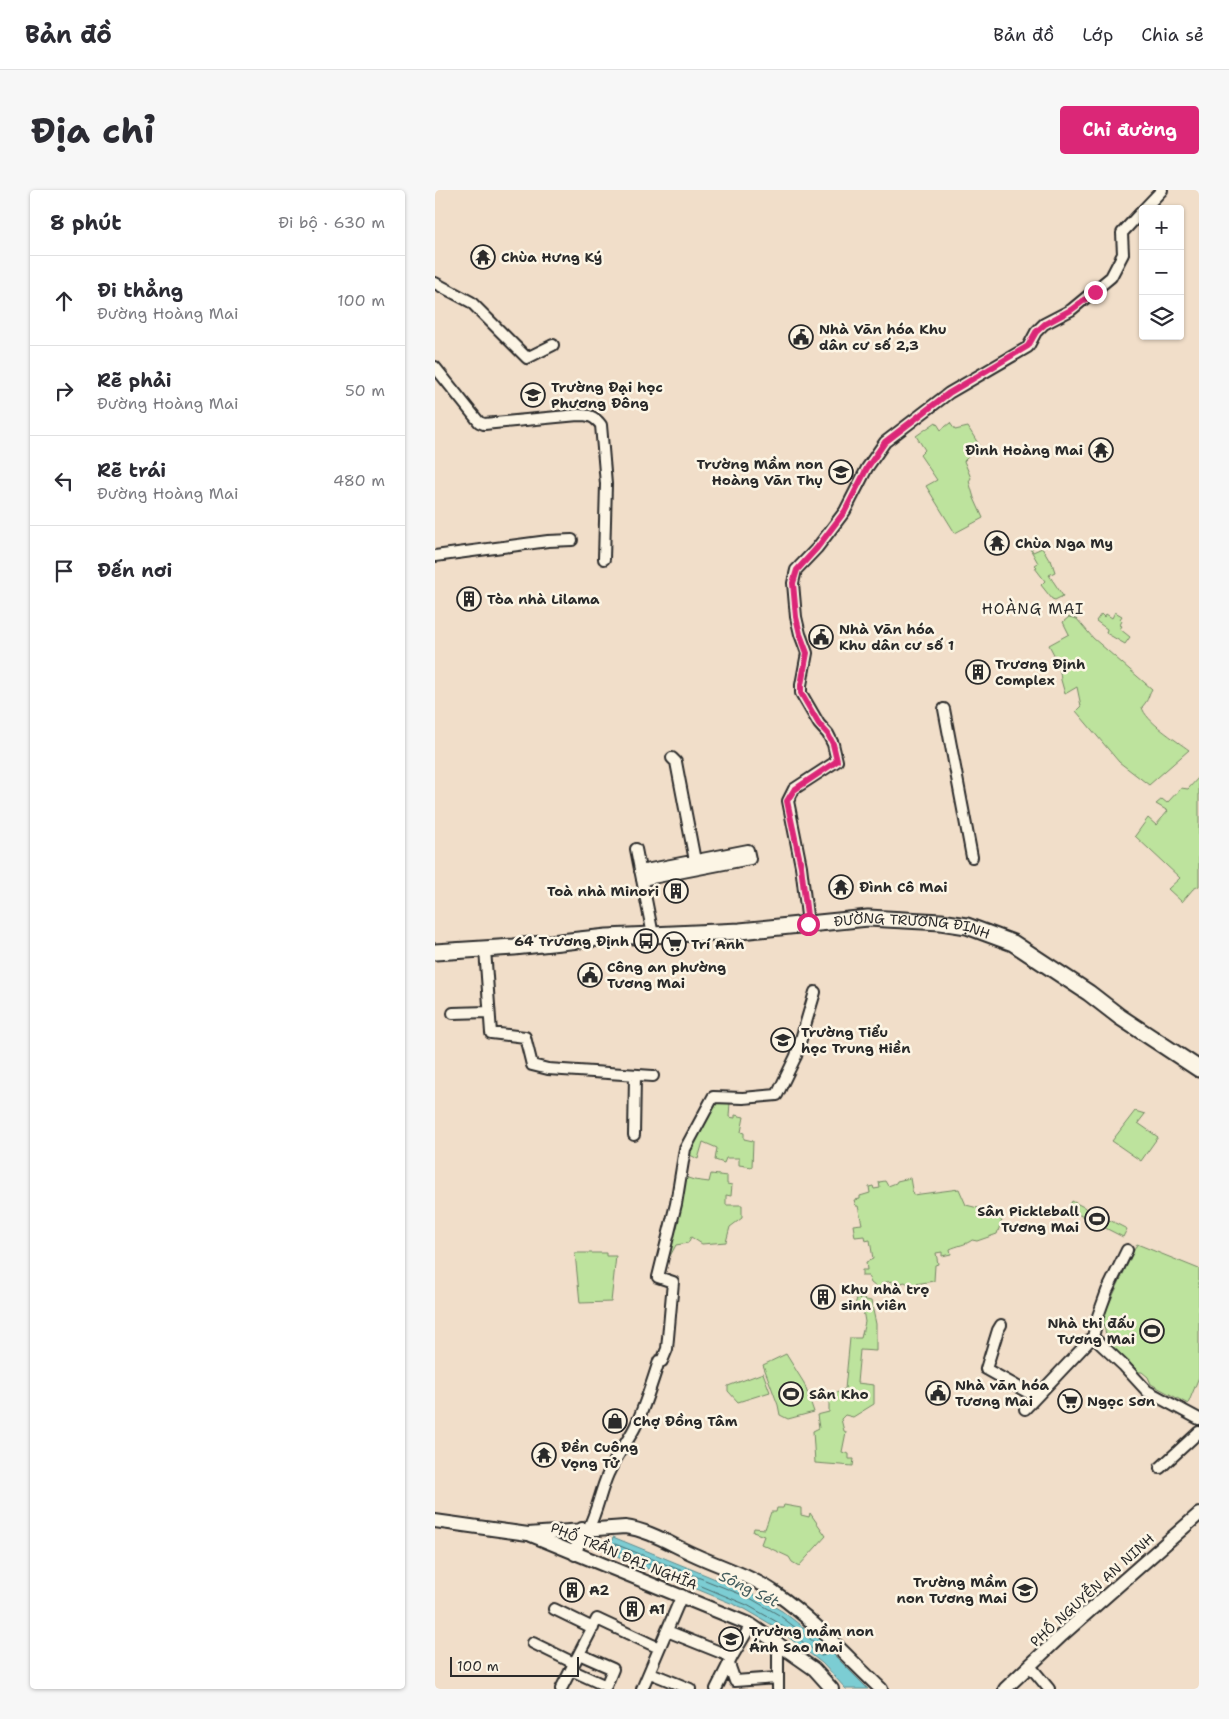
<!DOCTYPE html>
<html lang="vi">
<meta charset="utf-8">
<style>
body{margin:0;font-family:"Shantell Sans",sans-serif;background:#f7f7f7;color:#2b2b33}
.controls{position:absolute;right:15px;top:15px;display:grid;overflow:hidden;border-radius:5px;box-shadow:0 1px 4px #0004}
.controls button{width:45px;height:45px;display:grid;place-items:center;padding:0;border:0;border-bottom:1px solid #e1e1e2;background:#fff;color:#2b2b33;font:25px sans-serif}
.scale{position:absolute;left:15px;bottom:12px;width:129px;box-sizing:border-box;padding-left:5px;border:2px solid #2b2b2b;border-top:0;font-size:14px;line-height:18px;white-space:nowrap;color:#2b2b2b;-webkit-text-stroke:4px #fcf5e5;paint-order:stroke}
.stop{position:absolute;width:15px;height:15px;margin:-11px;border:4px solid #db2777;border-radius:50%;background:#fff}
.stop.end{background:#db2777;border-color:#fff;box-shadow:0 1px 5px #0008}
.list{margin:0;padding:0;list-style:none}
h2{display:flex;justify-content:space-between;align-items:center;height:65px;margin:0;padding:0 20px;font-size:21px}
h2 small{font-size:16px;font-weight:400;color:#7c7c81}
.list li{display:grid;grid-template-columns:32px 1fr auto;gap:15px;align-items:center;box-sizing:border-box;height:90px;padding:0 20px;border-top:1px solid #e1e1e2}
.list b{display:block;font-size:19px;white-space:nowrap}
.list p{margin:0;font-size:16px;white-space:nowrap;color:#7c7c81}
.list em{font-size:16px;font-style:normal;color:#7c7c81}
.icon{flex:none;width:28px;height:28px;fill:none;stroke:currentColor;stroke-width:2;stroke-linecap:round;stroke-linejoin:round}
.map{position:relative;flex:none;width:764px;height:1499px;overflow:hidden;border-radius:5px}
header{display:flex;align-items:center;gap:30px;box-sizing:border-box;height:70px;padding:0 25px;background:#fff;border-bottom:1px solid #e1e1e2}
header strong{font-size:24px}
nav{display:flex;gap:28px;margin-inline-start:auto;font-size:18px}
.intro{display:flex;align-items:center;justify-content:space-between;box-sizing:border-box;height:120px;padding:0 30px}
h1{margin:0;font-size:35px}
.button{padding:12px 22px;border-radius:5px;background:#db2777;color:#fff;font-size:18px;font-weight:700}
main{display:flex;gap:30px;padding:0 30px}
aside{flex:1;background:#fff;border-radius:5px;box-shadow:0 1px 4px #0004}
.map>svg:first-child{display:block}
.green{fill:#bde39d;stroke:#748764}
.water{fill:#7ccdd3;stroke:#5c8c90}
.lines{fill:none;stroke-linecap:round;stroke-linejoin:round}
.shore{stroke:#4b6c6e;stroke-width:1}
.minor-casing{stroke:#2b2b2b;stroke-width:14}
.tertiary-casing{stroke:#2b2b2b;stroke-width:16}
.secondary-casing{stroke:#2b2b2b;stroke-width:19}
.minor{stroke:#fcf5e5;stroke-width:10}
.tertiary{stroke:#fcf5e5;stroke-width:12}
.secondary{stroke:#fcf5e5;stroke-width:15}
.route{stroke:#db2777;stroke-width:6}
.labels{text-anchor:middle;dominant-baseline:central;stroke-width:5;stroke-linejoin:round;paint-order:stroke}
.poi-label{font-size:14px;font-weight:bold;fill:#2b2b2b;stroke:#fcf5e5;text-anchor:start}
.street-label{font-size:14px;fill:#2b2b2b;stroke:#fcf5e5}
.neighbourhood-label{font-size:15px;letter-spacing:1px;fill:#2b2b2b;stroke:#fcf5e5}
.water-label{font-size:15px;font-style:italic;fill:#435c5d;stroke:#fcf5e5}
</style>
<header>
<strong>Bản đồ</strong>
<nav><a>Bản đồ</a><a>Lớp</a><a>Chia sẻ</a></nav>
</header>
<div class="intro"><h1>Địa chỉ</h1><a class="button">Chỉ đường</a></div>
<main>
<aside>
<h2>8 phút<small>Đi bộ · 630 m</small></h2>
<ul class="list">
<li><svg class="icon" aria-label="ahead" viewBox="0 0 24 24"><path d="M12 20V5M6 11l6-6 6 6"/></svg><div><b>Đi thẳng</b><p>Đường Hoàng Mai</p></div><em>100 m</em></li>
<li><svg class="icon" aria-label="right" viewBox="0 0 24 24"><path d="M7 20v-9h11M14 6l5 5-5 5"/></svg><div><b>Rẽ phải</b><p>Đường Hoàng Mai</p></div><em>50 m</em></li>
<li><svg class="icon" aria-label="left" viewBox="0 0 24 24"><path d="M17 20v-9H6M10 6l-5 5 5 5"/></svg><div><b>Rẽ trái</b><p>Đường Hoàng Mai</p></div><em>480 m</em></li>
<li><svg class="icon" aria-label="arrive" viewBox="0 0 24 24"><path d="M6 21V4h12l-3 4 3 4H6"/></svg><div><b>Đến nơi</b></div></li>
</ul>
</aside>
<div class="map">
<svg width="764" height="1499" viewBox="0 0 764 1499">
<rect width="100%" height="100%" fill="#f1dec9"/>
<filter id="ink" filterUnits="userSpaceOnUse"><feTurbulence type="fractalNoise" baseFrequency=".02" numOctaves="2"/><feDisplacementMap in="SourceGraphic" scale="10" xChannelSelector="R" yChannelSelector="G"/><feConvolveMatrix kernelMatrix="1 2 1 2 8 2 1 2 1" color-interpolation-filters="sRGB"/></filter>
<g filter="url(#ink)">
<path class="green" d="M501,232L506,240L515,233L520,240L533,237L544,255L532,263L533,267L529,271L536,288L534,291L539,308L548,328L520,343L491,296L502,290L485,265L490,260L481,246Z
M594,354L598,362L607,358L614,370H616L620,382L614,385L628,406L620,410L617,409L606,395L610,391L600,378L602,377L600,375L603,373L593,355Z
M680,422L687,426L685,429L687,431L685,435L687,436L685,439L695,447L690,454L671,443L672,439L661,431L666,424L669,427L671,424L677,428Z
M634,427L642,429L658,448L717,499C712,507 715,508 707,517C710,531 742,551 754,560L714,595L684,572L641,521L646,516L642,497L630,504L626,490L624,474L614,455L634,444L628,432Z
M764,587V696L758,699L747,712L733,699L745,688L700,646L713,628L721,635L733,621L721,614L727,609L732,613L746,598L753,599Z
M295,912L294,927L300,928V925L309,927L306,942L309,943V949L318,951L317,977L304,975V968H291L289,973L280,970L282,958L268,952L263,969L251,963L276,914Z
M700,921L710,924L703,933L723,947L706,971L677,951Z
M276,984L292,986V994L297,995L296,1006L291,1005V1015H307V1028L295,1037L291,1052L267,1054L256,1047L253,1053L241,1055L235,1066L229,1064L247,986L259,990L274,992Z
M475,988L478,1005L524,999L531,1015L547,1019L567,1030L562,1044L542,1051L537,1050C533,1054 521,1056 515,1059L516,1064L507,1066V1062L501,1063L503,1074L500,1075L499,1091L474,1095L470,1092L458,1095L457,1091L447,1093V1097H441L436,1093L433,1086H427V1080H432L431,1072L438,1069L435,1050L430,1051L429,1046L420,1047L418,1035L427,1034L423,1016H421L419,1010L425,1009V1006L435,1003L434,997L438,996L439,999L445,998L444,992L450,991L453,996L461,993L462,991Z
M637,1011L692,1039L688,1047L633,1019Z
M702,1054L764,1079V1187L753,1214L716,1194L713,1187L707,1182H704L673,1152L667,1129Z
M140,1063H171V1066H181L176,1112L145,1113Z
M422,1108L436,1111L441,1134V1161L425,1160L422,1193L439,1195V1214L418,1227L410,1225L406,1229L409,1241L411,1242L407,1262L414,1264V1269H419L418,1276L380,1273L378,1241L384,1238L382,1225L394,1222V1206L410,1199L415,1148H426L430,1132L428,1120L419,1119Z
M351,1164L369,1193L379,1222L353,1229L345,1225L343,1215L328,1175Z
M328,1183L335,1202L303,1212L293,1201V1196Z
M349,1315L366,1318V1325L374,1327L375,1323L391,1346L364,1376L357,1372L354,1367L326,1354L329,1346L318,1342L319,1338L330,1339L336,1322H341L342,1318H348Z"/>
<path class="water" d="M178,1347L317,1404L347,1421L382,1448L433,1499H411L387,1473L339,1436L310,1419L172,1362Z"/>
<g class="lines">
<path class="shore" d="M180,1354L315,1408L344,1425L379,1452L390,1462V1465L386,1466L342,1432L312,1415L180,1360L179,1358Z"/>
<g class="minor-casing">
<path id="minor" d="M709,19L727,0
M0,93L36,112L92,168L118,155
M0,177L44,232L49,234L143,225C154,225 159,226 166,235L171,294L169,369
M0,366L113,351L137,350
M509,519L537,667
M237,568L241,572L261,676
M201,659L218,745
M205,681L313,660L315,669L207,690
M373,734L366,676L353,611L359,599L402,571L398,554L393,544L384,534L366,503V495L372,463L365,444L361,427L358,393L361,380L382,358L410,321L432,278L450,252L514,203L593,157L601,142L609,134L636,120L676,87L688,64L687,43L708,20
M50,759L56,843L90,847L97,875L113,879L218,886
M18,823L53,822
M199,945L200,886
M566,1135L563,1140L551,1179L601,1207
M658,1147L689,1176L712,1201L764,1229
M590,1219L658,1147L663,1126L672,1101L692,1060
M725,1278L764,1242
M153,1339C162,1322 165,1302 173,1284C180,1268 192,1253 200,1237C210,1216 217,1193 224,1171H227L232,1159L238,1092L223,1087L241,1014L250,959L278,907L308,908L342,905L361,866L380,802
M119,1419L158,1438
M237,1443L297,1467
M98,1453L139,1473
M294,1474L300,1491L342,1488
M595,1476L614,1499
M136,1480L171,1496L178,1479L144,1464
M218,1484L255,1499
M126,1499L162,1429L224,1458
M207,1499L247,1405
M281,1499L297,1467L316,1435
M343,1499V1452"/>
</g>
<g class="tertiary-casing">
<path id="tertiary" d="M0,1331L93,1344L190,1337C214,1340 237,1355 260,1365C286,1377 319,1387 342,1404C381,1432 412,1467 446,1499
M96,1345L316,1435L379,1479L397,1499
M140,1364L147,1339
M570,1499L627,1445L764,1324"/>
</g>
<g class="secondary-casing">
<g id="secondary">
<path id="s1" d="M0,762L79,757L172,747L305,741L433,728L506,732L532,736L578,753L654,803L685,827L764,879"/>
</g>
</g>
<use href="#minor" class="minor"/>
<use href="#tertiary" class="tertiary"/>
<use href="#secondary" class="secondary"/>
</g>
</g>
<g class="lines" filter="url(#ink)">
<path class="route" d="M373,734L366,676L352,611L359,600L402,571L398,554L393,544L384,534L366,503V495L372,463L365,444L361,427L358,393L362,380L382,358L410,321L432,278L450,252L514,203L593,156L601,142L610,134L636,120L660,102"/>
</g>
<defs>
<g id="temple-ring" transform="scale(1.25)"><circle r="9.5" fill="#fcf5e5" stroke="#2b2b2b" stroke-width="1.5"/><path d="M0-6L5-2H3V0L6.5 2.5H4V6H1.5V3h-3V6H-4V2.5H-6.5L-3 0V-2H-5Z" fill="#2b2b2b"/></g>
<g id="civic-ring" transform="scale(1.25)"><circle r="9.5" fill="#fcf5e5" stroke="#2b2b2b" stroke-width="1.5"/><path d="M-.6-6.5H3V-4.5H.6V-3L4-1V1h2V6H-6V1h2V-1L-.6-3ZM-1.2 2.5V6h2.4V2.5Z" fill="#2b2b2b"/></g>
<g id="university-ring" transform="scale(1.25)"><circle r="9.5" fill="#fcf5e5" stroke="#2b2b2b" stroke-width="1.5"/><path d="M0-5L7-2L0 1L-7-2ZM-4 1L0 2.5L4 1V4Q0 6-4 4Z" fill="#2b2b2b"/></g>
<g id="school-ring" transform="scale(1.25)"><circle r="9.5" fill="#fcf5e5" stroke="#2b2b2b" stroke-width="1.5"/><path d="M0-5L7-2L0 1L-7-2ZM-4 1L0 2.5L4 1V4Q0 6-4 4Z" fill="#2b2b2b"/></g>
<g id="building-ring" transform="scale(1.25)"><circle r="9.5" fill="#fcf5e5" stroke="#2b2b2b" stroke-width="1.5"/><path d="M-4-6H4V6H1V3H-1V6H-4ZM-2.5-4.3h1.7v1.8h-1.7ZM.8-4.3h1.7v1.8H.8ZM-2.5-1h1.7V.8h-1.7ZM.8-1h1.7V.8H.8Z" fill="#2b2b2b"/></g>
<g id="bus-ring" transform="scale(1.25)"><circle r="9.5" fill="#fcf5e5" stroke="#2b2b2b" stroke-width="1.5"/><path d="M-5-6H5V4H4V6H2V4H-2V6H-4V4H-5ZM-3.5-4V0h7V-4ZM-3.5 1.2v1.5H-2V1.2ZM2 1.2v1.5H3.5V1.2Z" fill="#2b2b2b"/></g>
<g id="supermarket-ring" transform="scale(1.25)"><circle r="9.5" fill="#fcf5e5" stroke="#2b2b2b" stroke-width="1.5"/><path d="M-6-5.5h2.5l.6 2H6L4.5 2H-2.5L-4.4-4H-6ZM-1.5 3.2a1.3 1.3 0 1 0 .1 0ZM3 3.2a1.3 1.3 0 1 0 .1 0Z" fill="#2b2b2b"/></g>
<g id="stadium-ring" transform="scale(1.25)"><circle r="9.5" fill="#fcf5e5" stroke="#2b2b2b" stroke-width="1.5"/><path d="M0-5a6.5 5 0 1 0 0 10a6.5 5 0 1 0 0-10ZM-3.5-1.8h7v3.6h-7Z" fill="#2b2b2b"/></g>
<g id="shop-ring" transform="scale(1.25)"><circle r="9.5" fill="#fcf5e5" stroke="#2b2b2b" stroke-width="1.5"/><path d="M-5-2.5h2.3a2.7 3.5 0 0 1 5.4 0H5L5.5 6h-11ZM-1.5-2.5h3a1.5 2.3 0 0 0-3 0Z" fill="#2b2b2b"/></g>
</defs>
<g fill-rule="evenodd">
<use href="#temple-ring" x="48" y="67"/>
<use href="#civic-ring" x="366" y="147"/>
<use href="#university-ring" x="98" y="205"/>
<use href="#temple-ring" x="666" y="260"/>
<use href="#school-ring" x="406" y="282"/>
<use href="#temple-ring" x="562" y="353"/>
<use href="#building-ring" x="34" y="409"/>
<use href="#civic-ring" x="386" y="447"/>
<use href="#building-ring" x="543" y="482"/>
<use href="#temple-ring" x="406" y="697"/>
<use href="#building-ring" x="241" y="701"/>
<use href="#bus-ring" x="211" y="751"/>
<use href="#supermarket-ring" x="239" y="754"/>
<use href="#civic-ring" x="155" y="785"/>
<use href="#school-ring" x="348" y="850"/>
<use href="#stadium-ring" x="662" y="1029"/>
<use href="#building-ring" x="388" y="1107"/>
<use href="#stadium-ring" x="717" y="1141"/>
<use href="#civic-ring" x="503" y="1203"/>
<use href="#stadium-ring" x="356" y="1204"/>
<use href="#supermarket-ring" x="635" y="1211"/>
<use href="#shop-ring" x="180" y="1231"/>
<use href="#temple-ring" x="109" y="1265"/>
<use href="#building-ring" x="137" y="1400"/>
<use href="#school-ring" x="590" y="1400"/>
<use href="#building-ring" x="197" y="1419"/>
<use href="#school-ring" x="296" y="1449"/>
</g>
<g class="labels">
<g class="poi-label">
<text x="66" y="67">Chùa Hưng Ký</text>
<text x="384" y="139">Nhà Văn hóa Khu<tspan x="384" dy="16">dân cư số 2,3</tspan></text>
<text x="116" y="197">Trường Đại học<tspan x="116" dy="16">Phương Đông</tspan></text>
<text x="648" y="260" text-anchor="end">Đình Hoàng Mai</text>
<text x="388" y="274" text-anchor="end">Trường Mầm non<tspan x="388" dy="16">Hoàng Văn Thụ</tspan></text>
<text x="580" y="353">Chùa Nga My</text>
<text x="52" y="409">Tòa nhà Lilama</text>
<text x="404" y="439">Nhà Văn hóa<tspan x="404" dy="16">Khu dân cư số 1</tspan></text>
<text x="560" y="474">Trương Định<tspan x="560" dy="16">Complex</tspan></text>
<text x="424" y="697">Đình Cô Mai</text>
<text x="224" y="701" text-anchor="end">Toà nhà Minori</text>
<text x="194" y="751" text-anchor="end">64 Trương Định</text>
<text x="256" y="754">Trí Anh</text>
<text x="172" y="777">Công an phường<tspan x="172" dy="16">Tương Mai</tspan></text>
<text x="366" y="842">Trường Tiểu<tspan x="366" dy="16">học Trung Hiền</tspan></text>
<text x="644" y="1021" text-anchor="end">Sân Pickleball<tspan x="644" dy="16">Tương Mai</tspan></text>
<text x="406" y="1099">Khu nhà trọ<tspan x="406" dy="16">sinh viên</tspan></text>
<text x="700" y="1133" text-anchor="end">Nhà thi đấu<tspan x="700" dy="16">Tương Mai</tspan></text>
<text x="520" y="1195">Nhà văn hóa<tspan x="520" dy="16">Tương Mai</tspan></text>
<text x="374" y="1204">Sân Kho</text>
<text x="652" y="1211">Ngọc Sơn</text>
<text x="198" y="1231">Chợ Đồng Tâm</text>
<text x="126" y="1257">Đền Cuông<tspan x="126" dy="16">Vọng Tử</tspan></text>
<text x="572" y="1392" text-anchor="end">Trường Mầm<tspan x="572" dy="16">non Tương Mai</tspan></text>
<text x="154" y="1400">A2</text>
<text x="214" y="1419">A1</text>
<text x="314" y="1441">Trường mầm non<tspan x="314" dy="16">Ánh Sao Mai</tspan></text>
</g>
<g class="street-label">
<text stroke="none"><textPath href="#s1" startOffset="479">ĐƯỜNG TRƯƠNG ĐỊNH</textPath></text>
<text transform="translate(189 1366) rotate(22)">PHỐ TRẦN ĐẠI NGHĨA</text>
<text transform="translate(657 1400) rotate(-42)">PHỐ NGUYỄN AN NINH</text>
</g>
<g class="neighbourhood-label">
<text x="598" y="419">HOÀNG MAI</text>
</g>
<g class="water-label">
<text transform="translate(314 1399) rotate(26)">Sông Sét</text>
</g>
</g>
</svg>
<div class="controls">
<button>+</button>
<button>−</button>
<button><svg class="icon" aria-label="layers" viewBox="0 0 24 24"><path d="M12 4l9 5-9 5-9-5zM3 14l9 5 9-5"/></svg></button>
</div>
<div class="scale">100 m</div>
<div class="stop" style="left:373px;top:734px"></div>
<div class="stop end" style="left:660px;top:102px"></div>
</div>
</main>
